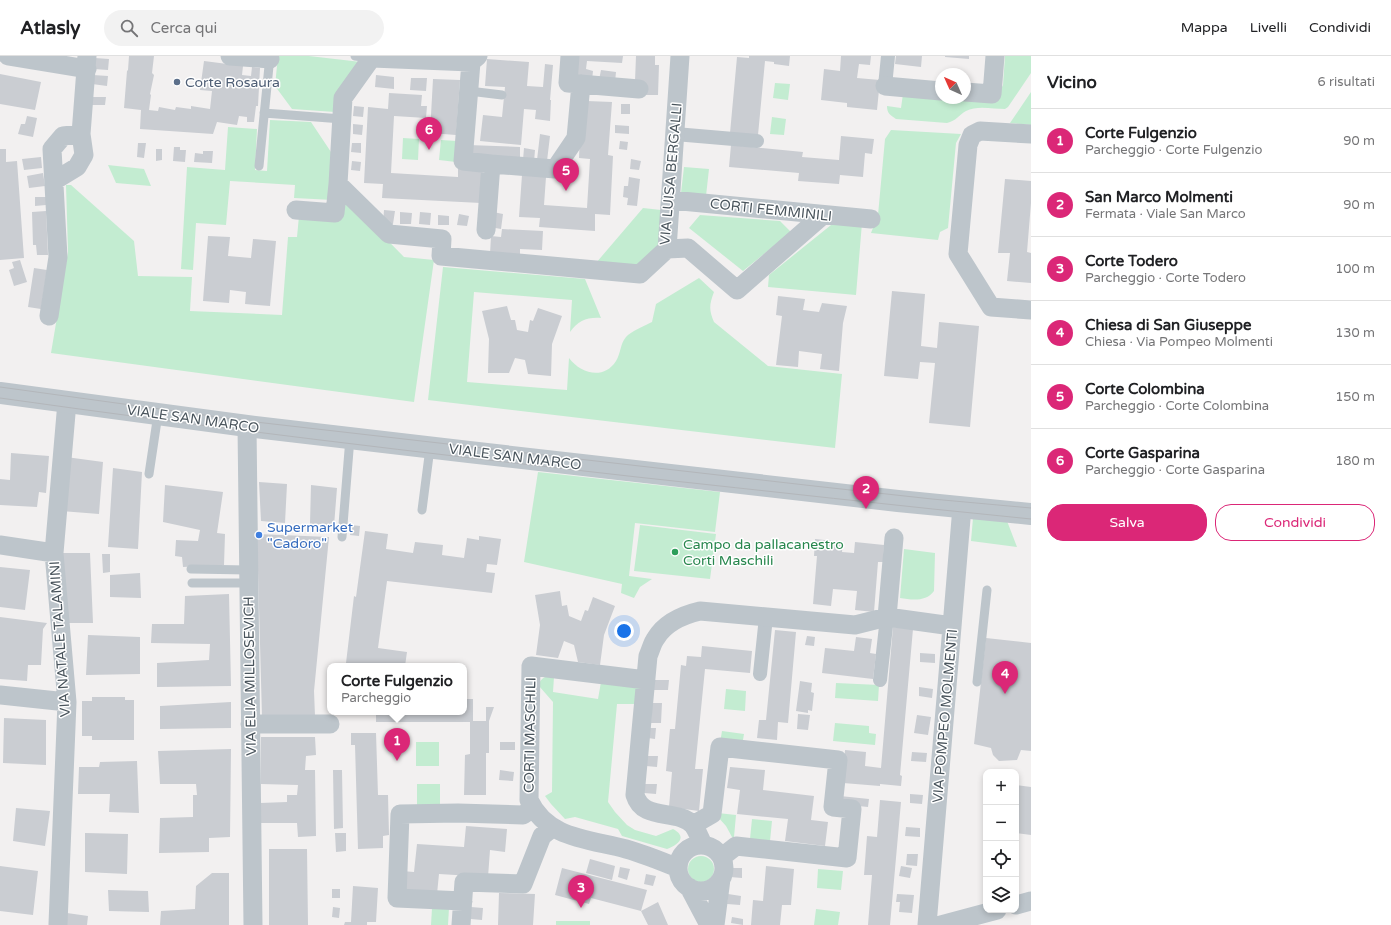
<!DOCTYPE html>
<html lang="it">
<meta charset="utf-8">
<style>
body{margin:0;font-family:"Varela Round",sans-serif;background:#f2f2f2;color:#202124}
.controls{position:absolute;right:12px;bottom:12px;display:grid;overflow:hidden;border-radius:8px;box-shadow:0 2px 6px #0003}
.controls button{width:36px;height:36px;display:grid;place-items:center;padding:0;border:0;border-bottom:1px solid #e0e0e0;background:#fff;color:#202124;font:20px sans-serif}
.compass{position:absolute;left:935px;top:12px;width:36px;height:36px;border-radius:50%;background:#fff;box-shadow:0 2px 6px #0003;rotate:315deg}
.you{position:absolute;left:624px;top:575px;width:14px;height:14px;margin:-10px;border:3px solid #fff;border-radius:50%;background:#1a73e8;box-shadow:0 0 0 6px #1a73e833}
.badge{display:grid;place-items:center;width:26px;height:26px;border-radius:50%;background:#db2777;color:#fff;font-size:13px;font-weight:700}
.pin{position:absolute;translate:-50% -33px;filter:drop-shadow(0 1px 2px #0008)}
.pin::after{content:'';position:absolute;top:21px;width:14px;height:12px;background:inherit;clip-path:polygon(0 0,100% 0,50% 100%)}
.popup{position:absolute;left:327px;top:607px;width:140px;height:52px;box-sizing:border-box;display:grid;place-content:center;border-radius:8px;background:#fff;filter:drop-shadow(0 1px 3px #0005);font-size:13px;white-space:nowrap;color:#757577}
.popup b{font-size:15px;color:#202124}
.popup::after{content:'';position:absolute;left:50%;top:100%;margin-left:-8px;border:8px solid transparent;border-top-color:#fff}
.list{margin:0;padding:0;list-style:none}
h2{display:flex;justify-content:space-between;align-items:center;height:52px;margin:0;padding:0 16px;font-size:17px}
h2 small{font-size:13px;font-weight:400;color:#757577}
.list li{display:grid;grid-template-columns:26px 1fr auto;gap:12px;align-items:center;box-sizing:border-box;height:64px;padding:0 16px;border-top:1px solid #e0e0e0}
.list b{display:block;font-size:15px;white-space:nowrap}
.list p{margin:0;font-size:13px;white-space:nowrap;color:#757577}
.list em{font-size:13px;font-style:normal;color:#757577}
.actions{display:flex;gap:8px;padding:12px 16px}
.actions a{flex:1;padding:9px 0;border:1px solid #db2777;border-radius:16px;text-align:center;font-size:14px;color:#db2777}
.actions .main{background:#db2777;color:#fff}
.icon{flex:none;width:22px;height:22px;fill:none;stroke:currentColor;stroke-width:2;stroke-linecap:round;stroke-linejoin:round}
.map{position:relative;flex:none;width:1031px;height:869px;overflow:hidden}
header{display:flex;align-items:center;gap:24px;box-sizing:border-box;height:56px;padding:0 20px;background:#fff;border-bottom:1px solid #e0e0e0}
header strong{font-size:19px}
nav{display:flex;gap:22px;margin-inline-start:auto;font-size:14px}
.search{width:280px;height:36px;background:#f2f2f2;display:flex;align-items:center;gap:10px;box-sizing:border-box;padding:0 14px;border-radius:22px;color:#757577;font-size:15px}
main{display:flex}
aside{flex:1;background:#fff}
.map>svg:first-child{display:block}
.green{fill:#c3ecd1}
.building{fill:#cacdd2}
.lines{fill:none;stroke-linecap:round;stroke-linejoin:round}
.service{stroke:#bdc5cb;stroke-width:9}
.pedestrian{stroke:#bdc5cb;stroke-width:14}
.minor{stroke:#bdc5cb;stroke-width:19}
.tertiary{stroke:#bdc5cb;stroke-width:22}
.tram{stroke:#b3b6ba;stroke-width:1}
.service-dot{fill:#5c6f8a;stroke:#fff;stroke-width:1.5}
.shop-dot{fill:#3f7fe0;stroke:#fff;stroke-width:1.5}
.leisure-dot{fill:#2e9e5b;stroke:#fff;stroke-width:1.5}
.labels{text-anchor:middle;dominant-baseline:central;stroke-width:3;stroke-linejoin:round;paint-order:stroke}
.service-label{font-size:14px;fill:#4e5e75;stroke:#fff;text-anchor:start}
.street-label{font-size:14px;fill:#49545c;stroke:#fff}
.shop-label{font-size:14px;fill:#366cbe;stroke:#fff;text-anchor:start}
.leisure-label{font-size:14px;fill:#27864d;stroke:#fff;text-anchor:start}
</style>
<header>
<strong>Atlasly</strong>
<div class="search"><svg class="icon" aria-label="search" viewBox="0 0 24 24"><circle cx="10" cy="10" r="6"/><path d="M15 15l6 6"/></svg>Cerca qui</div>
<nav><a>Mappa</a><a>Livelli</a><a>Condividi</a></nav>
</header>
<main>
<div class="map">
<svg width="1031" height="869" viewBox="0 0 1031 869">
<rect width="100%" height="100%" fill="#f2f0f0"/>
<path class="green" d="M278,0H309L361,6L335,56L292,53L275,30Z
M1005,0H1031V17L1008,51L1005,53C993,53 977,49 966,55C959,59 956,65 947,67L896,63C890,59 887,57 887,50L901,52L903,38L986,46L999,37L1003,29Z
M775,27L790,28L788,44L773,42Z
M1031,36V69L1010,67Z
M772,61L786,63L784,79L770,78Z
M270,64L311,66L335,102L333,144L294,142L295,129L230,125L226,169L196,167L193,214L181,213L187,111L225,114L228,71L257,73L255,114L267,115Z
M891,74L961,78L956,87L948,172L940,176L938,184L871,177L878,159L885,83Z
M403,82L419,83L418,104L402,103Z
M441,84L457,85L456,106L439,104Z
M108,109L144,113L151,130L116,127Z
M684,111L709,113L706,140L681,137Z
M66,129H71L134,185L138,220L192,221L190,255L282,259L288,181H297L299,160L340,161L341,137L404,201L434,204L414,346L51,297L68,196Z
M643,152L661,154L659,189L636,210L596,207Z
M700,159L780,165L791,176L743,215L689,172Z
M836,165L862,167L856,239L768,231L769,219Z
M443,211L585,223L601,262C587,261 578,265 570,276L572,244L474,236L467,326L567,334L569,302C581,318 604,324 616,305C621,297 620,288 626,281C630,276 646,269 652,266L656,248L699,222L714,236C709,249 709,254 714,266L768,310L842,318L835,392L428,344Z
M538,416L720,436L715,476L635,467L629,520L652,523L640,531L634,542L621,537L622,528L524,506Z
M973,462L1007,465L1017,491L971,485Z
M640,469L716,478L710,523L634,515Z
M904,493L935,497L934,535C926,546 912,544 900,542Z
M545,621H554L553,636L598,643L601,626L640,631L639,648H617L608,746L615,756L627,769L635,774L656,780L673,773C688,781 678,789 667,793L622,780L618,773L575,761L565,763L551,748L545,740L552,736L553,646L539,630C539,626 541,623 545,621Z
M836,627L879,629L878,645L835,642Z
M726,633L746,635L745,655L724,653Z
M835,667L869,670V677L876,678L875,689L833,685Z
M722,675L744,678L742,690L720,687Z
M416,686H439V710H416Z
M417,728H440V752L417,753Z
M718,757L736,759L734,781H732L726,770L717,760Z
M752,763L772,765L770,785L750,783Z
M688 813a13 13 0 1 1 26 0a13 13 0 1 1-26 0Z
M818,813L843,815L841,834L817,832Z
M432,852H449L448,869H431Z
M816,853L840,856L838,869H814Z
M556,865H590V869H556Z"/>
<path class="building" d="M129,0H154L152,17L154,19L150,38L151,39L149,54L158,55L159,51L175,54L176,51L191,53V50L210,53L212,35L200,34L204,5L243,10L242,19L251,20L252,11L260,12L258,50H256L254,66H247V61L239,60L237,69L217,66L213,78L140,73L141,54L124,52L127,15L128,14Z
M575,0H623L622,7L587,5L586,13L593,15L592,24L573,23Z
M636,0H655V9H659L658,39H643L635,25Z
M749,0H790L789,10L774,8V6L765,5L758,79L730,77L737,1L749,2Z
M841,0H871L870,9L859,8L857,22L880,24L877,54L847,51V47L821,44L824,13L840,15Z
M896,0H922L921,11L895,8Z
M945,0H969V3L945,1Z
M95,2L109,3L108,14L94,13Z
M487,3L529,6L527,30L543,31L545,8L553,9L550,44H551L550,65L535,63L536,54L524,53L521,89L480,85L483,59L502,61L505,31L485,30Z
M601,14L616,16L615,26L599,24Z
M0,18L41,26L35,54L0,48Z
M93,19L108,20L107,30L92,28Z
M376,19L394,21V33L375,31Z
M411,22H427L426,35L410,34Z
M433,23L460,24L456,79L430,77Z
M389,37L422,39L421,50H427L426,62L394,60L391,117L458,121V110L483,111L481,147L382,142L383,128L364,127L368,51L388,53Z
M92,41H106L105,49H91Z
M587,45L612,46L608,99L613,100L610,159L595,158V175L539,171L540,162L519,161L522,119L546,121L544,149L587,152L590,103L579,102L580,80Z
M621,48H630V58H621Z
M354,50L364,51L363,61L353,60Z
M27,60L37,62L33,81L18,78L21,68H25Z
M353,68L363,69L362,79L353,78Z
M615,69L629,70V78L615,77Z
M540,78L550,80L547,105L537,104Z
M841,80L874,83L872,98L865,97L863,121L840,119L839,128L798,125L799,117L729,111L731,89L803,96L802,101L839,104Z
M620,85L628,86L627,94L619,93Z
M138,87H146L144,102L137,101Z
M352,87H361V97L351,96Z
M468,89L520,91V104L468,102Z
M174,91H180V94H186L185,106L173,105Z
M524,92L535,94L534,106L523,104Z
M0,93H6V106L17,105L24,202L0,204Z
M156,93H162V104L156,105Z
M203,95H213L212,107L194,106L195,97L203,98Z
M41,101L42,112L24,114L22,103Z
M631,103L641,105L639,114L630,113Z
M352,105L361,106L360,115L351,114Z
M43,117L45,130L29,132L27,120Z
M629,121L640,123L637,150L627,149L628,142L623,141L624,130H628Z
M1005,123L1031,125V147L1027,196L1031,197V227L1007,225L1010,197H998Z
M35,141H46V149L35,150Z
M384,154L395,155L393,168H383Z
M46,155L48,199H37L36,189H33L32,156Z
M400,156L412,157L411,168H400Z
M420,156L431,157L430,169L419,168Z
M493,156L503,158L501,173L490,171Z
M459,158L469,160L467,170L457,169Z
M438,159L449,160V169H438Z
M502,173L543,175L542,194L520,193V200L490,198L491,180L501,181Z
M208,180L230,181L228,200L251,202L253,183L276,185L270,250L245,248L246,236L230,234L229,247L203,245Z
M20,204L27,226L14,230L9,214L14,212L12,206Z
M34,212L47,214L41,253L28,251Z
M892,235L925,238L921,290L937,292L939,266L979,270L970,371L929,367L935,307L920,306L918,323L884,320Z
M778,240L805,243L803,254L819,256L822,247L847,250L843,267L839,315L820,313L822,298L799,295L798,311L776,309L782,260L776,259Z
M507,250L511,264H515L517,274L528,276L530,264L533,265L538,252L562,260L552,288L551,320L528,318L525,304L515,302L509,317H488L489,283L482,255Z
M11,397L49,400L46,437L39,436L37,451L0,449V423L10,424Z
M66,401L103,406L99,458L61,455Z
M113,412L142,416L138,493L108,491Z
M259,426L287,428L285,467L261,465Z
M165,429L223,436L217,477L225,478L224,509L183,511L182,501L175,500L176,484L198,485L200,474L163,466Z
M311,429L337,432L334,470L310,468Z
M351,469L360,470L359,480L350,479Z
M365,475L388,478L386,493L413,497L415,486L443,489L442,499L464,502L467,482L479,484V480L501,483L497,509L487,508L486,516L495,517L492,537L387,525L378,592L407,596L405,610H375L346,607L354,540L356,541Z
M257,478L329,481L314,635L315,660L262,661Z
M815,483L843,486L842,496L854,497L855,486L884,489L883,506H878L874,556L855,554L857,535L833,533L831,550L813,548L817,500H814Z
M58,497H90L93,567H65Z
M102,498H110V516L103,517Z
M0,511L30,514L25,554L0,551Z
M140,517L141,542L110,541V519Z
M560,535L562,550L567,549L569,560L581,565L585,554L588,555L593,541L615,550L604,579L600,609L578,606L574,589L564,585L558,602L536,599L540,569L535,539Z
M229,538L231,630L157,631V607L209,604L210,588L151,587L152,568H184L185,540Z
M0,561L47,567L43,573L41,609H28L27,625L0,623Z
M893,571L913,573L900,719L902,720L901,730L880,728V730L843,727L845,694L866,696L865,710L881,712Z
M775,574L796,576L788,667L778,666L777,684L757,682L759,664H766Z
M88,579L140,581V618L86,619Z
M807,580L815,581L814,590L805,589Z
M856,581L872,583L870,597L876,598L873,623L822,617L825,592L854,595Z
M986,582L1031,587V695L1021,694L1017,704L999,705L993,699L991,692L974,688Z
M702,590L752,595L750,617L705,613L695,713H703L699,755L669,751L672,716L666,715L670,673H675L681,609L686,610L687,600L701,601Z
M920,597L935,598V607L920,606Z
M654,624H669L668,634H654Z
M800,625L812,627L811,636L814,637L812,655L808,654V657L796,655Z
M919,631L933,633L932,642L919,640Z
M92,641H125V644H134V684H92V680H82V645H92Z
M464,643H473V665H486V651H494L489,665V697H486V739H464L465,699L470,698V666H376V656H464Z
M231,646V672L160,673V650Z
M652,647H662L661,667H651Z
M798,658L810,659L808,674L797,673Z
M917,659L931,661L928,679L914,677Z
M4,662L46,664V709L3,707Z
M649,672H656L655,683L648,682Z
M351,677H376L378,739H388L389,779L383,780V792L358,793L355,689H351Z
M261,681H315L316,699L306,700L305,714H315L316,780L298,781L297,767H261L260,747L287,746V739H297L298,729L261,728Z
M500,686H515V694H500Z
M231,693L230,781L209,782V796L159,797L160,762L193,761V739H197L196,728H160L158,695Z
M912,696L927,697L926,706L911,705Z
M647,700H658L657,711L646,710Z
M137,705L139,757L109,756L110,738H78L79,711H99L100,706Z
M730,711L765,714L763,734L814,740L811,764L828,766L825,790L785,785L788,763L737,758L740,734L727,732Z
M333,714H342L343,772L334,773Z
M500,714L514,716L513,725L499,724Z
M645,728H657L656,738L644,737Z
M1016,729L1031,731V779L1016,777Z
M910,738L923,739L922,748L910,747Z
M840,740L869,743L868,751L840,748Z
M880,744L901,746L890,869H868L872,819H864L867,780L877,781Z
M16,752L50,755L45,790L13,785Z
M466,770L507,773L505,796L490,794L488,821L439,818L437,838L401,835L402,815L414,816L417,788L464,791Z
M906,771L920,772V781L905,780Z
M85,777L128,778L127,818L85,816Z
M335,777H346V795L336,796Z
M269,793H307L308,869H269Z
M907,798H918L917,810L906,809Z
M590,803L615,810L612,824L586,817Z
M0,810L38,815L33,859L0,855Z
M766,810L794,813L791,849H782L780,869H751L753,844L763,845Z
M901,810L912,812L910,822L899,820Z
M620,811L630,813L627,824L618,821Z
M562,812L647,834L641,855L591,842L589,848L555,839Z
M731,812H742V822L730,821Z
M212,817H229V869H160L161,855L195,853L196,830Z
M646,818L656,820L653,830L644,828Z
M353,830L378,832L376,866H367V869H344L345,866H351Z
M332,833H340V842H332Z
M108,834L148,835L149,856L109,855Z
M499,837L535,838L533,869H498Z
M728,838L741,840L740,849L727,848Z
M897,838L914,839L912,857L899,856L900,846H896Z
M658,846L668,869H648L641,855Z
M333,851L340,852L339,862L332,861Z
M471,851L483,852L482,864L471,863Z
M67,857L88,860L87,869H64Z
M732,861L743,863V869L731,867Z"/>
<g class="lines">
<path class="service" d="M355,0L371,2
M469,35L502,39
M264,57L342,63
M259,110L270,0
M149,418L158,358
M422,454L430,392
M342,481L350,382
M191,513L248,514
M192,527H249
M977,626L987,534"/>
<path class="pedestrian" d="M885,30L888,0
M675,78L757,85
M760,618L766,561
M880,624L887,561"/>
<path class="minor" d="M8,0L87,13
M230,0L270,3
M373,0L343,42L338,128L389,178L442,183L441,200L640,218L667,193L680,0
M570,0L568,27L639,33
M372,2L471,6L478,0
M471,6L463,105L491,108L486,174
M885,30L941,35
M965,36L992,38L995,0
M1031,78L980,75L972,79L968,89L958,198L991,251L1031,254
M491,108L555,113L576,82L581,28
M54,125L77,111L84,99L81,78L87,0
M671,144L871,163
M296,154L335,157L338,128
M667,193L688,192L737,234L823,159
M49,260L58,201L52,93L63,80L81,78
M247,370L253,869
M0,489L54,497
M887,561L894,482
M646,624L531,610L529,744C547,783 589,783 626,793C644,798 661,805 678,812
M0,639L67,646
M250,668H330
M693,769L712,758L720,691L838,704L833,751L852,753L847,802L736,790L722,801
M703,788C700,783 697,774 693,769C677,752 643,766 635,739L648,600C651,594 652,587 656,582C665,567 683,559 700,555L855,569L887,561L952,570
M678 812a23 23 0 1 1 46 0a23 23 0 1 1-46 0Z
M689,831L709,869
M463,845L397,842L400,758L458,757L523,759L533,752
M1016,849L1031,845
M58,868L67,646L54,497L67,346
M461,869L464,826L523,828L542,780L552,772
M715,869L721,823
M927,869L962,451
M941,869L997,854"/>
<path class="tertiary" d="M0,337L247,370L469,396L898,445L1031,458"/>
<path class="tram" d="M0,331L247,365L814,430L932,443L1031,452
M0,342C212,372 424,397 637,421C768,435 899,450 1031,463"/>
</g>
<circle class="service-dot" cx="177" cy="26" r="4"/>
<circle class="shop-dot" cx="259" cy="479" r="4"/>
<circle class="leisure-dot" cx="675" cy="496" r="4"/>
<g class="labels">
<g class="service-label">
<text x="185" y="26">Corte Rosaura</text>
</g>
<g class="street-label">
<text transform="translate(671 118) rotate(-85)">VIA LUISA BERGALLI</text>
<text transform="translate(771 154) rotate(6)">CORTI FEMMINILI</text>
<text transform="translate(193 363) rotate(8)">VIALE SAN MARCO</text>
<text transform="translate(515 401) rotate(7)">VIALE SAN MARCO</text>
<text transform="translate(60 583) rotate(-94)">VIA NATALE TALAMINI</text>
<text transform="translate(250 620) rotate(-91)">VIA ELIA MILLOSEVICH</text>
<text transform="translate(945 660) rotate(-85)">VIA POMPEO MOLMENTI</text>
<text transform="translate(530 679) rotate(-89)">CORTI MASCHILI</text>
</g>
<g class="shop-label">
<text x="267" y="471">Supermarket<tspan x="267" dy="16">"Cadoro"</tspan></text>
</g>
<g class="leisure-label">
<text x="683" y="488">Campo da pallacanestro<tspan x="683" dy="16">Corti Maschili</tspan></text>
</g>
</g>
</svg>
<div class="controls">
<button>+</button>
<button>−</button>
<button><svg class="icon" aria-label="locate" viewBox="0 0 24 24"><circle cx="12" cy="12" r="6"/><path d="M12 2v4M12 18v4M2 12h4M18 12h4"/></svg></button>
<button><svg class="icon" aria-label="layers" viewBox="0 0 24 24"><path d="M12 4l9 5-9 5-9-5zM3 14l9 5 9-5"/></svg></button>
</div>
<svg class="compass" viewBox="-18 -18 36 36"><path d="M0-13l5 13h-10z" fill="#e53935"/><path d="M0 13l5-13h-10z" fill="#757577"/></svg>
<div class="you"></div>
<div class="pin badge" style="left:397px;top:705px">1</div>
<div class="popup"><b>Corte Fulgenzio</b>Parcheggio</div>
<div class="pin badge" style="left:866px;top:453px">2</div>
<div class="pin badge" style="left:581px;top:852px">3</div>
<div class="pin badge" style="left:1005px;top:638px">4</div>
<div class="pin badge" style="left:566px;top:135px">5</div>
<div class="pin badge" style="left:429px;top:94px">6</div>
</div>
<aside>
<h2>Vicino<small>6 risultati</small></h2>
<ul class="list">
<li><span class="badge">1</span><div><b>Corte Fulgenzio</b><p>Parcheggio · Corte Fulgenzio</p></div><em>90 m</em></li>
<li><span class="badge">2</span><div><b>San Marco Molmenti</b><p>Fermata · Viale San Marco</p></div><em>90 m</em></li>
<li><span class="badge">3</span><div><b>Corte Todero</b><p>Parcheggio · Corte Todero</p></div><em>100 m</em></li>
<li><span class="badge">4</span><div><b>Chiesa di San Giuseppe</b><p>Chiesa · Via Pompeo Molmenti</p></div><em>130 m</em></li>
<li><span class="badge">5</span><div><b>Corte Colombina</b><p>Parcheggio · Corte Colombina</p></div><em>150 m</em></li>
<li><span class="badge">6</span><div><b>Corte Gasparina</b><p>Parcheggio · Corte Gasparina</p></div><em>180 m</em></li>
</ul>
<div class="actions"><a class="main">Salva</a><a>Condividi</a></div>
</aside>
</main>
